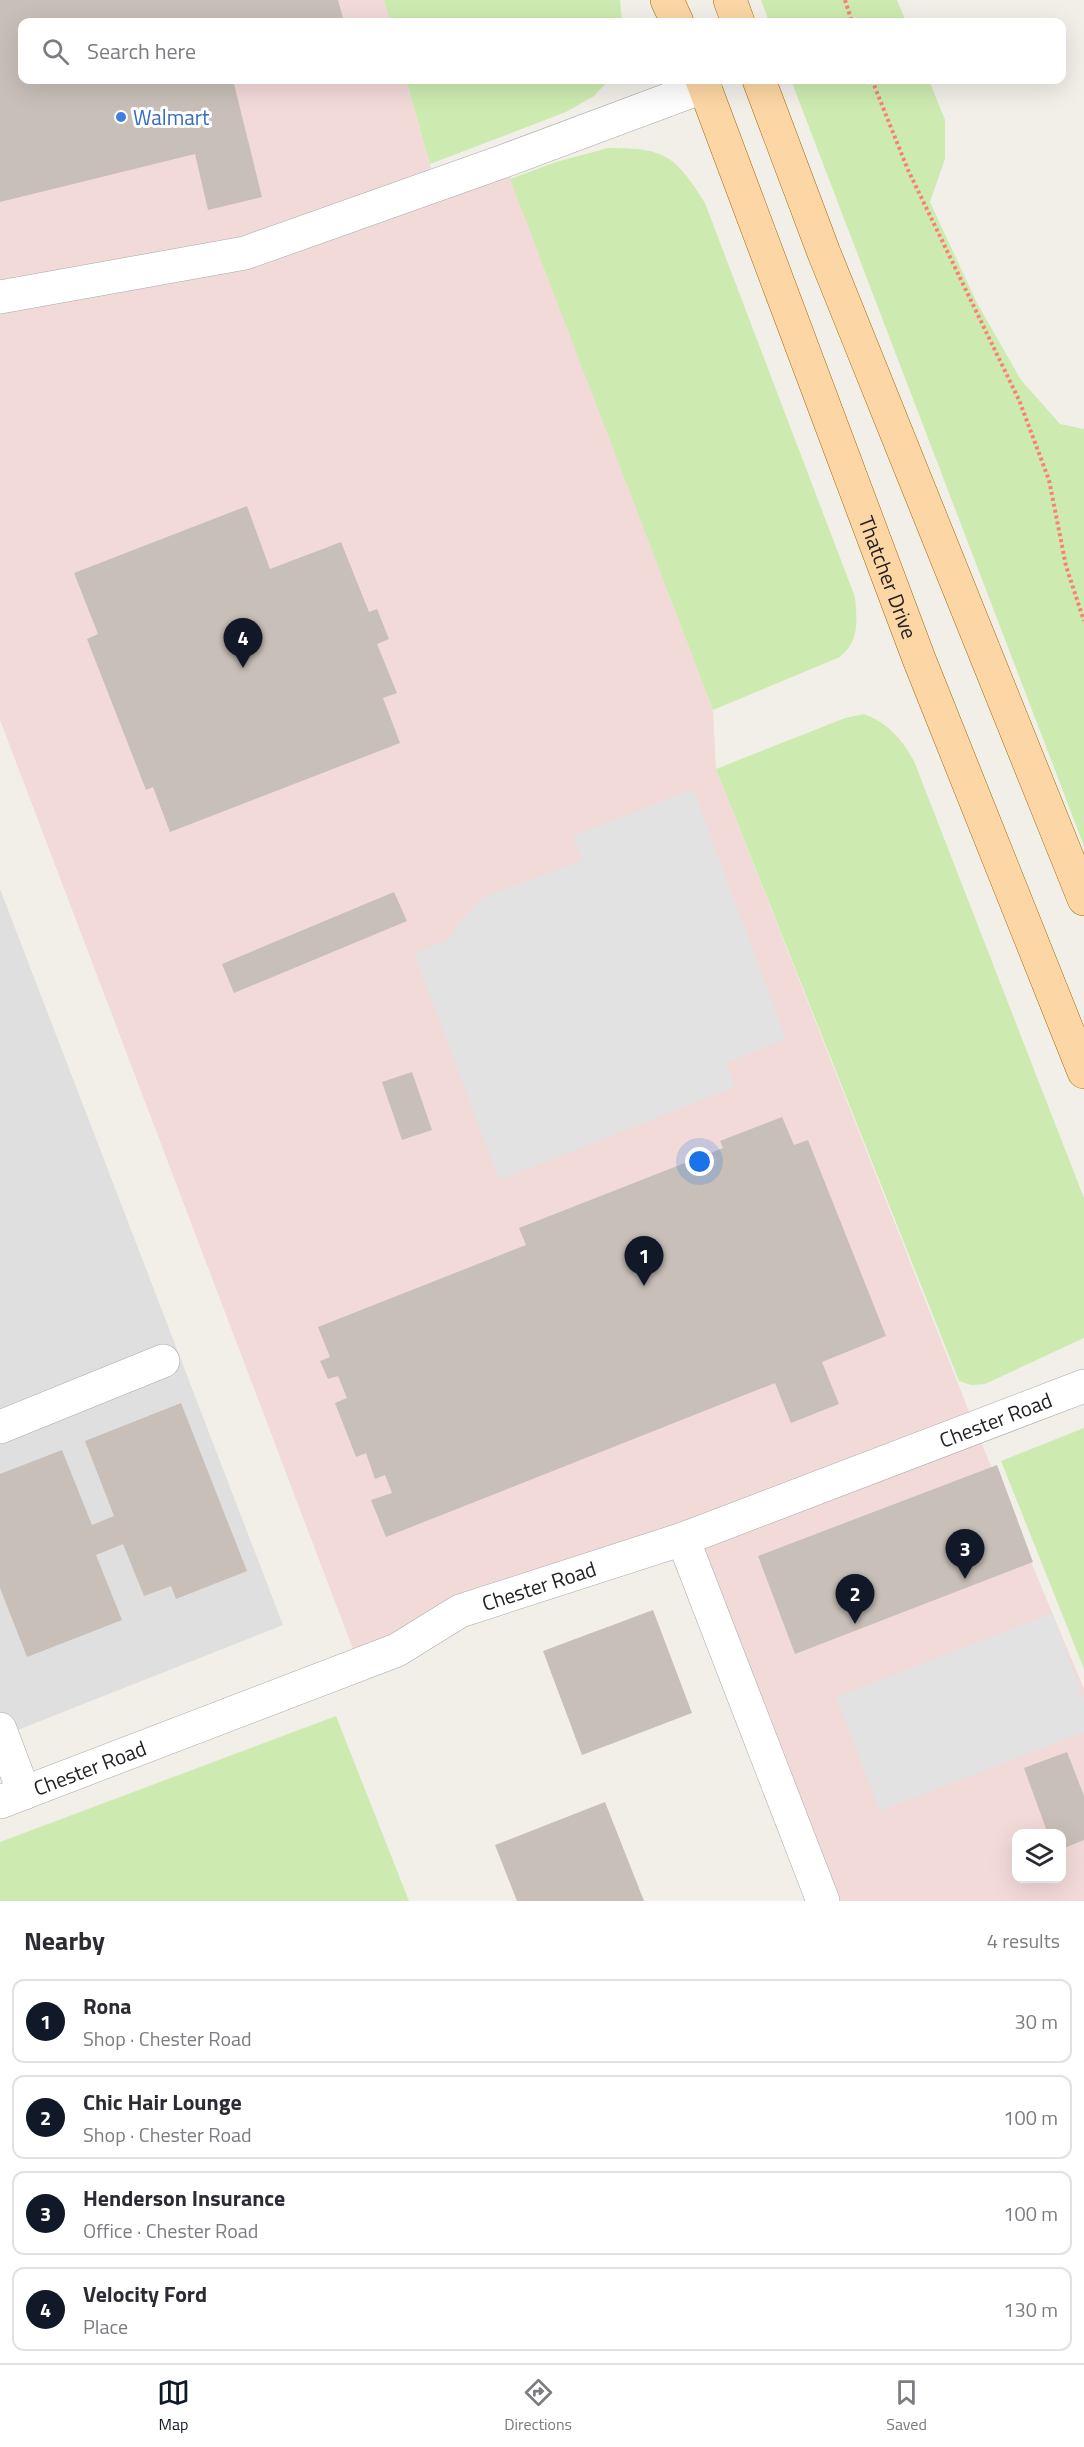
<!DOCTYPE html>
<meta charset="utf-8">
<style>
body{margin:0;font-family:"Titillium Web",sans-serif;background:#f7f7f7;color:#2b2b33}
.controls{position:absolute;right:18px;bottom:18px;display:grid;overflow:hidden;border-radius:12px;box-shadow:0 6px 24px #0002}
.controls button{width:54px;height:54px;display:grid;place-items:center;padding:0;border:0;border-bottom:2px solid #e1e1e2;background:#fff;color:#2b2b33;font:30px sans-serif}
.you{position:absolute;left:700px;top:1162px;width:21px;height:21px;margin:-15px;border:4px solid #fff;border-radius:50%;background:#1a73e8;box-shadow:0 0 0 9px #1a73e833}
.badge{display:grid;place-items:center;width:39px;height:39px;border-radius:50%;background:#111827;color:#fff;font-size:20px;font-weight:700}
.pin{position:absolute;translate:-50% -50px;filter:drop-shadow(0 2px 3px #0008)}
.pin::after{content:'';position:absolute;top:32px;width:21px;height:18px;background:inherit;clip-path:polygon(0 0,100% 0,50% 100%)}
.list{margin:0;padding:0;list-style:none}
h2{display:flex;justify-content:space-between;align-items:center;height:78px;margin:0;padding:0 24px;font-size:26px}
h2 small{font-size:20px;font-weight:400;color:#7c7c81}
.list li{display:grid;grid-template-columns:39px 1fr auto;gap:18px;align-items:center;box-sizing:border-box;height:84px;margin:0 12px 12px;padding:0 12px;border:2px solid #e1e1e2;border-radius:12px}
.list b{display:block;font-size:22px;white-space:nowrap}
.list p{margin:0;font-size:20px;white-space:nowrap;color:#7c7c81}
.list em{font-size:20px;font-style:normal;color:#7c7c81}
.icon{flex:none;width:33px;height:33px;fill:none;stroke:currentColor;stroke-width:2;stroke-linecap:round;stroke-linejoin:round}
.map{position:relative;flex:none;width:1084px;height:1901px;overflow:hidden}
.search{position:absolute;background:#fff;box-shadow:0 6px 24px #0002;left:18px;right:18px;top:18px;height:66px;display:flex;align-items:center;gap:15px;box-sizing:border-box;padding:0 21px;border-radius:12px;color:#7c7c81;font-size:22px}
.sheet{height:462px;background:#fff}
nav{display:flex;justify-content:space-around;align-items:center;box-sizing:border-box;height:84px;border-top:2px solid #e1e1e2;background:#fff;font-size:16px;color:#7c7c81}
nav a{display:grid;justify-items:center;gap:3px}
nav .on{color:#111827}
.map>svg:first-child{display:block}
.residential{fill:#e0dfdf}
.commercial{fill:#f2dad9;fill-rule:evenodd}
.grass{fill:#cdebb0}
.parking{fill:#e2e2e2}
.building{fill:#c7bfb8}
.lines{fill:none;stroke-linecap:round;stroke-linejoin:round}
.minor-casing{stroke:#a9a9a9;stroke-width:34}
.major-casing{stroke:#a06b00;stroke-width:34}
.path{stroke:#fa8072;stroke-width:4;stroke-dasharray:3 3;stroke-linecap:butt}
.minor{stroke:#fff;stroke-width:33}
.major{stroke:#fcd6a4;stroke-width:33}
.shop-dot{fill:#3f7fe0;stroke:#fff;stroke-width:2}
.labels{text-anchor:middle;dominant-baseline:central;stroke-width:6;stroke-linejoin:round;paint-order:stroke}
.shop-label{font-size:21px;fill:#366cbe;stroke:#fff;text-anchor:start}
.street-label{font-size:21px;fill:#222;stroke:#fff}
</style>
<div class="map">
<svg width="1084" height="1901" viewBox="0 0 1084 1901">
<rect width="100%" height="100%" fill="#f2efe9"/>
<path class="residential" d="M0,889L283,1625L0,1737Z"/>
<path class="commercial" d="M0,0H384L390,22H22V80H406L436,185L504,161L713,710L716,769L981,1442L1084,1689V1901H823L683,1540L359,1665L0,720ZM1016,1834H1062V1878H1016Z"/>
<path class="grass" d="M384,0H620L622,22H390Z
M761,0H897L906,22H769Z
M406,80H609L594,96L566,112L430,164Z
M791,80H929L945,120V159L930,202L977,303L1021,380L1060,424L1084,429V846Z
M608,148C665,148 675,155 705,203L855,597C857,622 860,639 840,657L713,710L510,179L556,162Z
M864,714C888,723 902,739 914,761L1084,1198V1338L985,1384L971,1385L959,1381L716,769L845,718Z
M1084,1428V1669L1001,1461Z
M336,1716L409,1901H0V1842Z"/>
<path class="parking" d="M693,789L786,1039L726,1063L735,1087L499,1180L414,953L446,941L462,920L484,897L582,860L573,836Z
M1052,1613L1084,1700V1732L880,1811L836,1697Z"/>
<path class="building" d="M0,0H338L344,22H22V80H233L262,197L208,210L195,154L0,202Z
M247,506L270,569L341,542L369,612L377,609L389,639L377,644L397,693L383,698L400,743L170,832L153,787L146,790L87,639L98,634L74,573Z
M394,892L407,921L234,993L222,964Z
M412,1072L432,1130L402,1140L382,1082Z
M782,1117L794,1145L808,1140L886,1336L822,1362L839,1404L791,1423L775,1383L386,1537L371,1500L392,1493L385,1475L375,1479L366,1453L356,1457L335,1403L347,1398L338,1376L328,1379L320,1361L330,1357L318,1327L526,1245L519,1228L723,1148L720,1141Z
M181,1403L247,1571L176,1599L171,1586L144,1596L123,1544L96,1555L122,1620L27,1657L0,1588V1474L62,1450L92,1525L114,1516L85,1441Z
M997,1465L1033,1562L795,1654L758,1556Z
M653,1610L692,1713L582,1755L543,1651Z
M1067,1752L1084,1796V1840L1062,1849V1834H1048L1024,1768Z
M605,1802L644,1901H517L495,1845Z"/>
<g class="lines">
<g class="minor-casing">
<g id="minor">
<path d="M0,297L245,253L504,161L705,86"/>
<path d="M0,1427L163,1361"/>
<path d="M683,1539L823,1901"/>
<path d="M0,1729L24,1793"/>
<path id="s1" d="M0,1802L397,1650L460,1611L683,1539L1084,1386"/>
</g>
</g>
<g class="major-casing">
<g id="major">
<path d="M667,0L677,22"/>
<path d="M730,0L738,22"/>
<path id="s2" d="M702,80L919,659L1084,1072"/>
<path d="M759,80L824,253L1084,899"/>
</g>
</g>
<path class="path" d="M845,0L852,22
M872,80L908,170L1019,400L1049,480L1066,566L1084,621"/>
<use href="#minor" class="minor"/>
<use href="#major" class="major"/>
</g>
<circle class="shop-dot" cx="121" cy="117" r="6"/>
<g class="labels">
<g class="shop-label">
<text x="133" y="117">Walmart</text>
</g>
<g class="street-label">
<text stroke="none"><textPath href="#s2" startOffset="531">Thatcher Drive</textPath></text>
<text stroke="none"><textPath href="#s1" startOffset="1068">Chester Road</textPath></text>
<text stroke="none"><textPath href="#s1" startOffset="582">Chester Road</textPath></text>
<text stroke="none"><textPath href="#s1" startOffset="96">Chester Road</textPath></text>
</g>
</g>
</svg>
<div class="controls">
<button><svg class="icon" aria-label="layers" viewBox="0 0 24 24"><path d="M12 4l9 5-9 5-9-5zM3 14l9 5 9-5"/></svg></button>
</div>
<div class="you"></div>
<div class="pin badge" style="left:644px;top:1286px">1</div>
<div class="pin badge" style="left:855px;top:1624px">2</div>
<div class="pin badge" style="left:965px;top:1579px">3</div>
<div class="pin badge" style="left:243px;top:668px">4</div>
<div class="search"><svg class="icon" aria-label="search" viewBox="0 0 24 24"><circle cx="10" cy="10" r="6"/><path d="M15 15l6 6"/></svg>Search here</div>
</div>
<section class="sheet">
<h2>Nearby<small>4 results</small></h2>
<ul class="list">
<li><span class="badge">1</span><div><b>Rona</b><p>Shop · Chester Road</p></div><em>30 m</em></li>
<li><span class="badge">2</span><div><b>Chic Hair Lounge</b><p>Shop · Chester Road</p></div><em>100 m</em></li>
<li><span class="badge">3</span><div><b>Henderson Insurance</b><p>Office · Chester Road</p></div><em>100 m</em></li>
<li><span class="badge">4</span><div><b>Velocity Ford</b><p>Place</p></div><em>130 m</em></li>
</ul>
</section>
<nav>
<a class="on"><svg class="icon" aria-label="map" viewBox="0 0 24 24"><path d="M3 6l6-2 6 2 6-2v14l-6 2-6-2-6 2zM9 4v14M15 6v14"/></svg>Map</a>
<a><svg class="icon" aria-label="directions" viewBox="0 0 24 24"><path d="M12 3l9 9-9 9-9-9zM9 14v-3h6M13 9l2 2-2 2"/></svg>Directions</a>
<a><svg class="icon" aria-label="saved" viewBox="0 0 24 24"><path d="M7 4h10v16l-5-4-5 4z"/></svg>Saved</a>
</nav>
